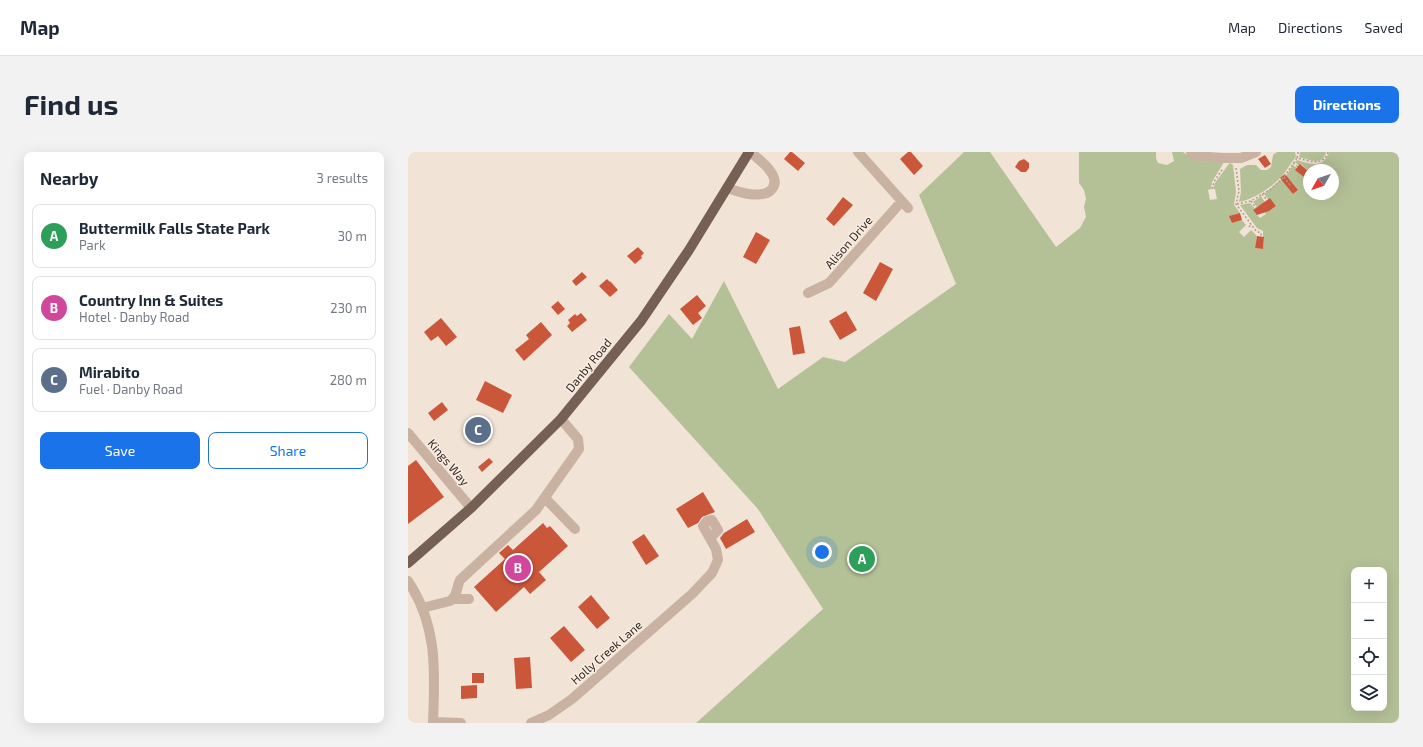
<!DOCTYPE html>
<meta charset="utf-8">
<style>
body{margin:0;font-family:"Exo 2",sans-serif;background:#f2f2f3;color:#1f2937}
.controls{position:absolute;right:12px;bottom:12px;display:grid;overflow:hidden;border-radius:8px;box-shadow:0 4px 16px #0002}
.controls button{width:36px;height:36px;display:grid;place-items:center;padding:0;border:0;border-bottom:1px solid #e0e1e3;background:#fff;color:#1f2937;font:20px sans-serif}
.compass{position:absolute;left:895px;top:12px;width:36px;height:36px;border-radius:50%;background:#fff;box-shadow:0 4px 16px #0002;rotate:230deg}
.you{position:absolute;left:414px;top:400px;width:14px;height:14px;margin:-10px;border:3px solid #fff;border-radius:50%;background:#1a73e8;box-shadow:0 0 0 6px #1a73e833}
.badge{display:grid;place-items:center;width:26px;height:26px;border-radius:50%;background:#1a73e8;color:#fff;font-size:13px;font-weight:700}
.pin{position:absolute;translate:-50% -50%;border:2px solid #fff;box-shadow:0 1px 4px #0006}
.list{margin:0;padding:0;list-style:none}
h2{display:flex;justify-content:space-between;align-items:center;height:52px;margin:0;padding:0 16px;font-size:17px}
h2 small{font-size:13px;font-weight:400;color:#747a83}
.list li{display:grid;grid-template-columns:26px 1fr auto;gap:12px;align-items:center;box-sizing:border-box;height:64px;margin:0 8px 8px;padding:0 8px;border:1px solid #e0e1e3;border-radius:8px}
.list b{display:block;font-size:15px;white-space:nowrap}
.list p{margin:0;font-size:13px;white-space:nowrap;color:#747a83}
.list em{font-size:13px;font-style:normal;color:#747a83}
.actions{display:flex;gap:8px;padding:12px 16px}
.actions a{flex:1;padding:9px 0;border:1px solid #1a73e8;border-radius:8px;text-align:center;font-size:14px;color:#1a73e8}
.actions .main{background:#1a73e8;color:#fff}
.icon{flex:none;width:22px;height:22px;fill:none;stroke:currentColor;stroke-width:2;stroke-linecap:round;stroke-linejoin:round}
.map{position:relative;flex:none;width:991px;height:571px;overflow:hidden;border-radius:8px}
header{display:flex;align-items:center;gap:24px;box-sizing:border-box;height:56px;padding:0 20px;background:#fff;border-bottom:1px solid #e0e1e3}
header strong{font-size:19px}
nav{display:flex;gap:22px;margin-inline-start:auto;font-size:14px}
.intro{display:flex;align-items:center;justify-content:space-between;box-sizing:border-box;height:96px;padding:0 24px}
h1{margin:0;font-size:28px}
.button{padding:10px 18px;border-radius:8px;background:#1a73e8;color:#fff;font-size:14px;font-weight:700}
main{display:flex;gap:24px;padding:0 24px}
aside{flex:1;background:#fff;border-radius:8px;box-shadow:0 4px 16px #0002}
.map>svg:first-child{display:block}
.green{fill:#b4c096;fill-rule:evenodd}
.building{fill:#cb573a}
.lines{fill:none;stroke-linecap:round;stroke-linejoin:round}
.path{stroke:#b59c8c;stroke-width:1.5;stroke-dasharray:2 2;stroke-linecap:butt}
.minor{stroke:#c9b2a2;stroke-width:10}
.major{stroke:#765f55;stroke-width:10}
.labels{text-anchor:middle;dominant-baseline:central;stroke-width:3;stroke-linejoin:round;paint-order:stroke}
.street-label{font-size:12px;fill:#342924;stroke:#f9ede2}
</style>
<header>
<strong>Map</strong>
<nav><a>Map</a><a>Directions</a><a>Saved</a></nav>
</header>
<div class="intro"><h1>Find us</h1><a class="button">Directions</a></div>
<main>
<aside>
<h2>Nearby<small>3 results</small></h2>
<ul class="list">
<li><span class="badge" style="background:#2e9e5b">A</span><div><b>Buttermilk Falls State Park</b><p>Park</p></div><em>30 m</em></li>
<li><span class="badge" style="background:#d1479c">B</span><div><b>Country Inn &amp; Suites</b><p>Hotel · Danby Road</p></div><em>230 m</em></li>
<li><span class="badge" style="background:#5c6f8a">C</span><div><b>Mirabito</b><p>Fuel · Danby Road</p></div><em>280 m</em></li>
</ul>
<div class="actions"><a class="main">Save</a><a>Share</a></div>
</aside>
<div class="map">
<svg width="991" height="571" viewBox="0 0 991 571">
<rect width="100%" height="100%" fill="#f1e3d6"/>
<path class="green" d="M556,0H582L648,95L672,76L678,65L676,55L678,47L676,38L671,31V0H748V6L750,11L759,13L766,9L764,0H775L788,9L816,10L804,30L803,37L800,38L802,48L809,47L807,37H805L807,31L820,13L822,11L825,13L828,40L826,53L832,61L822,64L824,71L834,68L838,73L831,80L836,85L843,78L849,84L847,96L855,97L856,86L855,85V79L849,76L832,53L842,51L847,57L845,58L852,66L858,62L851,54L849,55L845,50L853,44L862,58L868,54L862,46L860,47L856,42L875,26L885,42L890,38L878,24L885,13L889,16L888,18L896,25L901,20L893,12L891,14L887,10L889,8C903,12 915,17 921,0H991V571H288L415,457L350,357L221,215L261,162L284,187L316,129L370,237L415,205L437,210L548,132L511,43ZM901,18H925V42H901ZM946,418H976V556H946Z
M869,0H887L888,5C883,10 879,18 875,23C863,36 847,47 831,50L833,40L832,17L839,13H848L853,18H859L863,15L865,3Z
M892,0H918C915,14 901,8 891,5Z"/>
<path class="building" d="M382,0H384L397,11L390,19L376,7Z
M500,0H503L515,14L506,23L492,7Z
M857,3L863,12L857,16L850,7Z
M616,7L621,11V16L618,20H613L607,15L611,9Z
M892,12L901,20L896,25L887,18Z
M877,22L890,38L885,42L872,26Z
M435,45L445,53L426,74L418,67Z
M862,46L868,54L861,59L849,63L845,58Z
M832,61L834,68L824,71L821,64Z
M348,80L362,88L348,112L335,105Z
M849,84L856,85L855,97L847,96Z
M230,95L236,101L233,104L234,106L227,112L219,104Z
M472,110L485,117L468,149L455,141Z
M174,120L179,125L168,134L164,129Z
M199,127L202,130V129L210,138L202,145L191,134Z
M289,143L298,154L290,161L294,166L285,173L272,157Z
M150,149L157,157L150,163L143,155Z
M438,159L449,178L432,188L421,169Z
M173,161L179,168L164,180L159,174L162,171L160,168L167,162L169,164Z
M33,166L49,185L38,194L30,184L23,189L16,180Z
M133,170L144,183L116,209L107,198L121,187L118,183Z
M392,174L397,201L385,203L381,176Z
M77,229L104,243L95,261L68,248Z
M34,250L40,258L26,269L20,261Z
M65,265L83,274L75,292L56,283Z
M81,306L85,310L74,320L70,315Z
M8,308L36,345L0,372V314Z
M295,340L307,360L294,365L290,371L280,376L268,357Z
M339,367L347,380L318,397L312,386L316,381Z
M135,371L139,376L142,374L160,394L131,420L138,428L122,442L116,435L88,460L66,435L97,407L91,401L100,393L105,398Z
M236,382L251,404L238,413L224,390Z
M183,443L202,466L189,477L170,455Z
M156,474L177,498L163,510L142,486Z
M122,505L124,536L108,537L106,506Z
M64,521H76V531H64Z
M69,533V546L53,547V534Z"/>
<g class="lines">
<path class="path" d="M890,0L889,6C901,9 915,15 920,0
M885,11L890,15
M828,16L831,39L828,52L848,79L853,81V85
M876,25L882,33
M804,37L806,30L815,16
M854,42L859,48
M843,49L848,56
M829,52L843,49L863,37L876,25L889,6
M841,75L843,72"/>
<path class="minor" d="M450,0L500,56
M783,0L788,4L814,6H833L848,0
M319,36C326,38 333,41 341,42C347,43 357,43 362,39C377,26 351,7 342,0
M400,141L421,131L494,49
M0,281L63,356
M137,346L167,377
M0,429C30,474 27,520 25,571
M45,447H61
M14,456L42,449C50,444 48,436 52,428L128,358L171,297L170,287L153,267
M25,570L53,571
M123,571L141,563L164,547L284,442L304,421L310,408L308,397L295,374L299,369L304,368L310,378L306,382L301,384"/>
<path class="major" d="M0,411L63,356L153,267L233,169L281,98L341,0"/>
</g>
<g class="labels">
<g class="street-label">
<text transform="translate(440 90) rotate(-49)">Alison Drive</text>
<text transform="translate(180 213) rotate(-51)">Danby Road</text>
<text transform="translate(41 310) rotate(50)">Kings Way</text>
<text transform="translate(198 500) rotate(-41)">Holly Creek Lane</text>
</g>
</g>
</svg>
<div class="controls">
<button>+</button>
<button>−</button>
<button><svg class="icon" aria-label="locate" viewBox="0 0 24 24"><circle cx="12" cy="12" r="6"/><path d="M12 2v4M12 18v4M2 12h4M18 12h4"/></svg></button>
<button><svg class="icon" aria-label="layers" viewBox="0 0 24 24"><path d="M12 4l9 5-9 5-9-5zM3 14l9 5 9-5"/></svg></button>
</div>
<svg class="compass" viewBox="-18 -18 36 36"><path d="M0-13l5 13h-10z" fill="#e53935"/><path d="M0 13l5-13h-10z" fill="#747a83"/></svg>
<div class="you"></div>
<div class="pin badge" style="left:454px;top:407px;background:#2e9e5b">A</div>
<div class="pin badge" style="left:110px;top:416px;background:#d1479c">B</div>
<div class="pin badge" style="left:70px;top:278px;background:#5c6f8a">C</div>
</div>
</main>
